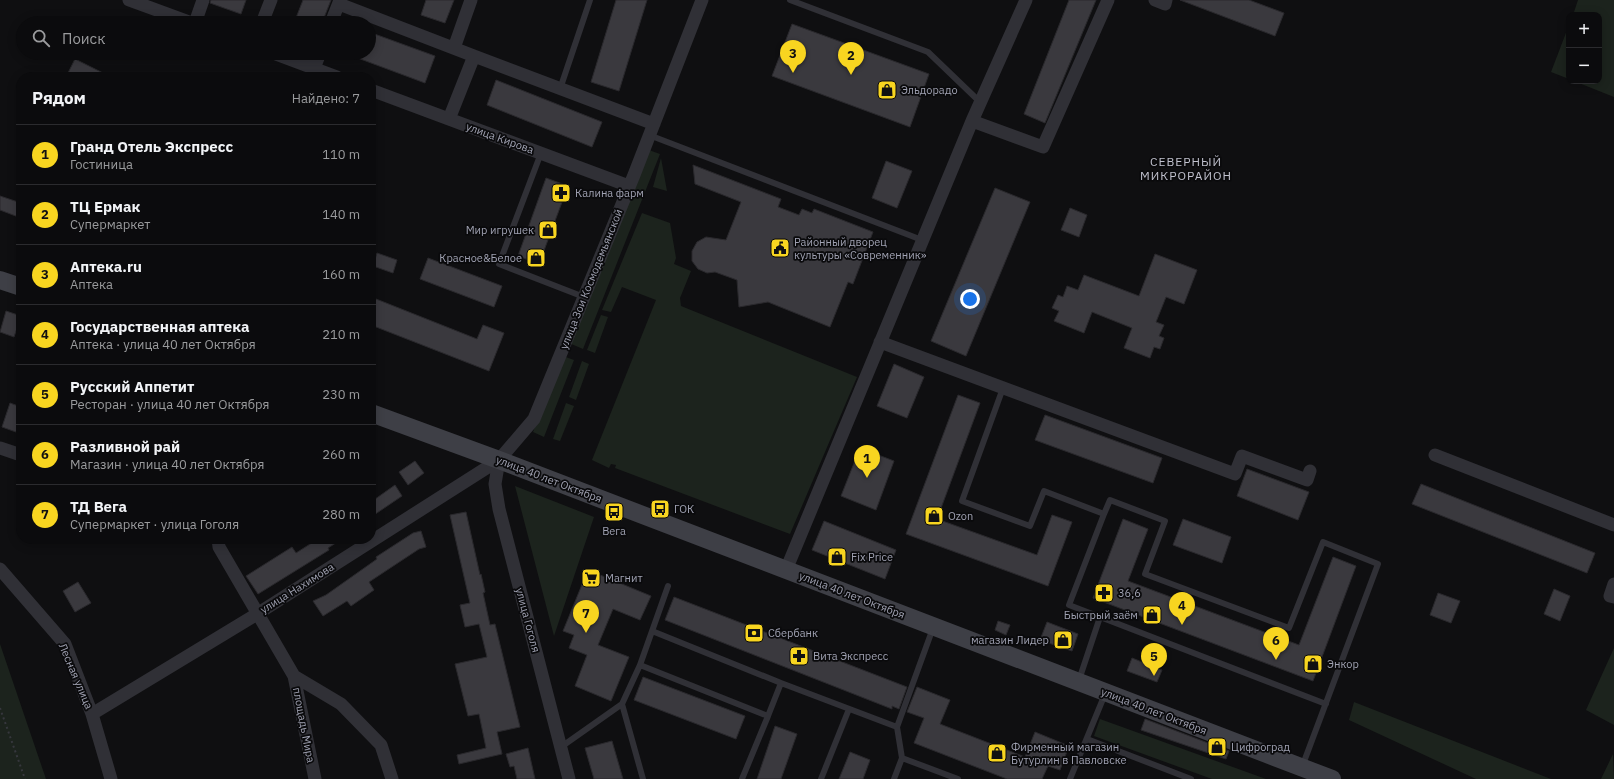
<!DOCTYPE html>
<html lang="ru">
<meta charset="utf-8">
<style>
body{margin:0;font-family:"IBM Plex Sans",sans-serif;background:#19191b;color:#f1f3f6}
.controls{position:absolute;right:12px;top:12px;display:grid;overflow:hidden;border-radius:8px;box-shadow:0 2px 10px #0003}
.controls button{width:36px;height:36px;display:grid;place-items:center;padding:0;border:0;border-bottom:1px solid #2b2b2e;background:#0b0b0d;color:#f1f3f6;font:20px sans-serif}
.you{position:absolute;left:970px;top:299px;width:14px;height:14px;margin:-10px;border:3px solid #fff;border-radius:50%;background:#1a73e8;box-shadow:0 0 0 6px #1a73e833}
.badge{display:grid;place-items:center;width:26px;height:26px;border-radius:50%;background:#f8d520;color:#111;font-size:13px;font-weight:700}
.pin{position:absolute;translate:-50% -33px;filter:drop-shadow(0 1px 2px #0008)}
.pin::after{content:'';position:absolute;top:21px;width:14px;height:12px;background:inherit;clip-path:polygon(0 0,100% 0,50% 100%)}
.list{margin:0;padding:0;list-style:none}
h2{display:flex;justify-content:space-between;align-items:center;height:52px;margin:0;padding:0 16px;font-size:17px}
h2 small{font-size:13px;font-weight:400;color:#9a9b9d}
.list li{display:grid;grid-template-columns:26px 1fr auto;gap:12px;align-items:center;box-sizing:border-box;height:60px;padding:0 16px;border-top:1px solid #2b2b2e}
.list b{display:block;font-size:15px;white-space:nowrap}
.list p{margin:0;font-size:13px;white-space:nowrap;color:#9a9b9d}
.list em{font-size:13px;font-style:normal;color:#9a9b9d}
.icon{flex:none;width:22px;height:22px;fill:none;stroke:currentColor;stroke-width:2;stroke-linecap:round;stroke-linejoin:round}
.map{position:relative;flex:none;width:1614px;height:779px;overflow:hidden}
.search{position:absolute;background:#0b0b0d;box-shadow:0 2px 10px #0003;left:16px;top:16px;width:360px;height:44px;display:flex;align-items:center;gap:10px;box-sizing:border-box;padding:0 14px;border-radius:22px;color:#9a9b9d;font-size:15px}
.panel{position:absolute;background:#0b0b0d;box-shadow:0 2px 10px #0003;left:16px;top:72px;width:360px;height:472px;border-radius:16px}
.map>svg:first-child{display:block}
.green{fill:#1c231d}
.building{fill:#3a393e;stroke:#2a292d}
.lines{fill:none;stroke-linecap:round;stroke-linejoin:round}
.path{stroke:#36373d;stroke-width:2;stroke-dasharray:2 3;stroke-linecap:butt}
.lane{stroke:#303036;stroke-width:6}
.street{stroke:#303036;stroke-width:13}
.secondary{stroke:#3e3f46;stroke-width:18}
.labels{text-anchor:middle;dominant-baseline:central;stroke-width:3.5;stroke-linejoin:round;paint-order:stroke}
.poi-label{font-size:11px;fill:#a0a2b2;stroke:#0a0a0c;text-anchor:start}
.street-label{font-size:11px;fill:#a0a2b2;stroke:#0a0a0c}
.neighbourhood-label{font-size:12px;letter-spacing:1px;fill:#c1c2ce;stroke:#0a0a0c}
</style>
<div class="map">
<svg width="1614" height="779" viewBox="0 0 1614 779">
<rect width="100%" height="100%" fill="#0f0f11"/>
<path class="green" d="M1578,0H1614V97L1574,81H1599V15H1573Z
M1569,25V79L1551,72Z
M646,149L660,154L583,349L569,343Z
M661,158L667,191L653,187Z
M642,213L670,223L676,258L674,264L691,271L680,298L681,306L857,377L790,534L615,468L616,465L611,464L609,468L592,460L656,300L622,287L611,312L602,310Z
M601,315L608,317L595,353L587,350Z
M563,356L574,360L544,437L533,432Z
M582,361L589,364L576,400L569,397Z
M566,403L574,406L560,441L553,439Z
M515,486L594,517L554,636Z
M0,644L46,779H0Z
M1614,648V725L1586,710Z
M1354,702L1551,779H1476L1349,720Z
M1100,719L1266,779H1212L1094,736Z
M1613,754L1614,779H1601Z"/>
<path class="building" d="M211,0H246L241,14L210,3Z
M303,0H331L322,23H294Z
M426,0H454L445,23L421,15Z
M616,0H647L619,91L591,82Z
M1069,0H1096L1045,123L1024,114Z
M1180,0H1249L1284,13L1275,36Z
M792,24L929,74L910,127L772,76Z
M369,32L435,56L425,83L347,54L369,53Z
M75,59L111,77H66Z
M496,80L602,122L592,147L487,105Z
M886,161L912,171L897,208L872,198Z
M693,165L781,199L778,207L799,215L802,209L812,213L814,209L873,232L853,284L848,282L830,327L768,302L739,307L737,280L715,272L707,273L698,269L692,261V251L697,242L706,237L726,240L741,202L695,184Z
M546,178L568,186L539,264L518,256Z
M995,188L1030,202L966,356L931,341Z
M0,196L21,203V218L0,210Z
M1070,208L1087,215L1079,237L1061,230Z
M377,253L397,260L393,273L373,266Z
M1155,254L1197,270L1184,304L1166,297L1156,322L1164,325L1159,336L1164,338L1160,349L1154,347L1150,358L1124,348L1132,328L1092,312L1084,333L1054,321L1059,311L1052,308L1058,295L1063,297L1067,286L1078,290L1084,275L1139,296Z
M428,258L502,286L494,307L420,279Z
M371,297L477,339L483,325L504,333L489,371L371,325Z
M6,311L21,316L14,337L0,332Z
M894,364L924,377L907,418L877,406Z
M958,395L980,403L937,519L1037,555L1052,515L1072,522L1048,586L906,534Z
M10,403L21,407V418L16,432L2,427Z
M1045,415L1162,458L1153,483L1035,440Z
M860,448L894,461L876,510L841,496Z
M415,461L424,473L408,485L399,472Z
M1247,469L1309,492L1298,520L1237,496Z
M1421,484L1595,553L1587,573L1412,504Z
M395,485L402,496L371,517V502Z
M466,512L480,575L481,574L485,592L483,593L490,625L495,624L520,727L497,732L502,754L459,764L457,755L486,748L479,714L468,716L455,664L487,657L479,624L465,627L460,605L470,603L450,515Z
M1123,519L1148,529L1128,581L1299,645L1333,557L1356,566L1313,681L1093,598Z
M1183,519L1231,537L1222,563L1173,545Z
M824,521L896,550L885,579L812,550Z
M421,531L426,547L419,549L369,582L374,590L351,606L347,601L323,616L313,601L326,595L377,559L376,557L413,533Z
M318,539H342L328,548L329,550L258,594L246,576L292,547L296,553Z
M588,570L651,596L640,620L613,609L598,645L629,657L611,701L575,686L587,655L569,648L574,635L563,631Z
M78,582L91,603L75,612L63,591Z
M1554,589L1570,596L1560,621L1544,614Z
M1438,593L1460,601L1451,623L1430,615Z
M674,597L907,687L899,709L892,706V709L665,620Z
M998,621L1010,625L1006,635L995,630Z
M1047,622L1078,634L1072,651L1040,640Z
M1132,658L1162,670L1157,682L1127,671Z
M643,677L745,716L736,739L634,700Z
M917,687L950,700L940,724L1025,757L1035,732L1069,746L1060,770L1048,766L1042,779H1007L914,743L924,718L907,712Z
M1145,719L1229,751L1226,759L1141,730Z
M775,726L797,734L781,779H757Z
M612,741L623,779H594L585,748Z
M528,748L535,779H517L514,766L510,767L506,754Z
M850,752L870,760L863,779H839Z"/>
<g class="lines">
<path class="path" d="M0,708L25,779"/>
<path class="lane" d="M790,0L928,52L980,102
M560,89L590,0
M649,135L922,240
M541,153L499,264L584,297
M1003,388L962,501L1030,526L1044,491L1104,514L1069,605L1326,704
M1104,514L1110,500L1165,521L1145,574L1289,628L1323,542L1378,564L1302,767
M652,631L781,683
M640,665L668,586
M1079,680L1100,617
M622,704L640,665L768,716L781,683L897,727L933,628
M897,727L902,758L958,779
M1087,739L1191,779
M561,747L622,704L643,779
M742,779L768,716
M821,779L849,709
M894,779L902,758
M1070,779L1105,694"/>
<path class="street" d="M129,0L192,23
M1155,0L1165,4L1166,0
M339,4L474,56
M195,23L203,0
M262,23L271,0
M331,23L340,0
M454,48L471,0
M273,53L337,77
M314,68L320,53
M371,90L629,186
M449,119L474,56L654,124
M972,121L1043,147L1108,0
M880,342L1235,474L1242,456L1307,480L1310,471
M0,448L21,455
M1435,455L1614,525
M499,460L495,484L499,509L569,779
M218,539L219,547L294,676L315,779
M0,569L65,644L92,714L111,779
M786,570L972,121L1026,0
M1614,584L1610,596L1614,597
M294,676L341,704L381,745L392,779
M92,714L257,614L499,460L534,419L634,175L702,0"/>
<path class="secondary" d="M0,280L21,287
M371,413L499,460L1332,779"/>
</g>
<defs>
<g id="shop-square" transform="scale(1)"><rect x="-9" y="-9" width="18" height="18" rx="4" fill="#f8d520" stroke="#0a0a0c"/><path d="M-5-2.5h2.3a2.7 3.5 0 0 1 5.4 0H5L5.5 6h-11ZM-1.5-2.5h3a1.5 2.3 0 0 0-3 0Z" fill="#111"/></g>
<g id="pharmacy-square" transform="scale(1)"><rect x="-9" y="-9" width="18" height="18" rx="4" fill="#f8d520" stroke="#0a0a0c"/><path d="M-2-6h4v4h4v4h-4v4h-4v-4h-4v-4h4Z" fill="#111"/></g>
<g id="civic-square" transform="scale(1)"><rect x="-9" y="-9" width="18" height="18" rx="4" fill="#f8d520" stroke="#0a0a0c"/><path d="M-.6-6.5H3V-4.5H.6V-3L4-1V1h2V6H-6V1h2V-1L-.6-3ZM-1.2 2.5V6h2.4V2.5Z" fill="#111"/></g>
<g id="bus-square" transform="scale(1)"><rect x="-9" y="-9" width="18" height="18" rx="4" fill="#f8d520" stroke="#0a0a0c"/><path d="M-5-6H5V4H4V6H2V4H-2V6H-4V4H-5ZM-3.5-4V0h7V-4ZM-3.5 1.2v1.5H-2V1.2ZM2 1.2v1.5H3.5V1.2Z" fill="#111"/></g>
<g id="supermarket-square" transform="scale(1)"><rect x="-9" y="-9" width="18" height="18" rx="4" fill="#f8d520" stroke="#0a0a0c"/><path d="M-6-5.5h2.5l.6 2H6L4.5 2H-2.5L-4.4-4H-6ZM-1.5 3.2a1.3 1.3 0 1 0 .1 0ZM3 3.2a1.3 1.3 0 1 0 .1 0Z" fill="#111"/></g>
<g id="bank-square" transform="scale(1)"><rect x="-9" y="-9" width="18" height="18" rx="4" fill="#f8d520" stroke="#0a0a0c"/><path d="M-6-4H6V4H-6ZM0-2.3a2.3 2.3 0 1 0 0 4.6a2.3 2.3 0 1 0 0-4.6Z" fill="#111"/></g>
</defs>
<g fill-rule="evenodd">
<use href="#shop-square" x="887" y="90"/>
<use href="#pharmacy-square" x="561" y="193"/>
<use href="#shop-square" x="548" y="230"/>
<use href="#civic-square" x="780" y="248"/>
<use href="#shop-square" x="536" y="258"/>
<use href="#bus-square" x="660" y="509"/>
<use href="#bus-square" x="614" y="512"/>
<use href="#shop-square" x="934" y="516"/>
<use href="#shop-square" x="837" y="557"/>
<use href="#supermarket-square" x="591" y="578"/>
<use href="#pharmacy-square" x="1104" y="593"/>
<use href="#shop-square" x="1152" y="615"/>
<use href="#bank-square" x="754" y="633"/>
<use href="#shop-square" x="1063" y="640"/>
<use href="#pharmacy-square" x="799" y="656"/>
<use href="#shop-square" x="1313" y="664"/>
<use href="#shop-square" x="1217" y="747"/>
<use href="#shop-square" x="997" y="753"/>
</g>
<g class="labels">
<g class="poi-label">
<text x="901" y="90">Эльдорадо</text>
<text x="575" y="193">Калина фарм</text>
<text x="534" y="230" text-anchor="end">Мир игрушек</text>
<text x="794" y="242">Районный дворец<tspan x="794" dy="13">культуры «Современник»</tspan></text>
<text x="522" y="258" text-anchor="end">Красное&amp;Белое</text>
<text x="674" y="509">ГОК</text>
<text x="948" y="516">Ozon</text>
<text x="614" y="531" text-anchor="middle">Вега</text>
<text x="851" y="557">Fix Price</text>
<text x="605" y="578">Магнит</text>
<text x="1118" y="593">36,6</text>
<text x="1138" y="615" text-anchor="end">Быстрый заём</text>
<text x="768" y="633">Сбербанк</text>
<text x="1049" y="640" text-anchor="end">магазин Лидер</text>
<text x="813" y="656">Вита Экспресс</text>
<text x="1327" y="664">Энкор</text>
<text x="1011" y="747">Фирменный магазин<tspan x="1011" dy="13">Бутурлин в Павловске</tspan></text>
<text x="1231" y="747">Цифроград</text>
</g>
<g class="street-label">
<text transform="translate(500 138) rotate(20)">улица Кирова</text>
<text transform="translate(591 279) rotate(-68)">улица Зои Космодемьянской</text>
<text transform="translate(549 479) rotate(21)">улица 40 лет Октября</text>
<text transform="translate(297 588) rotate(-32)">улица Нахимова</text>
<text transform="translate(852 595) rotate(21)">улица 40 лет Октября</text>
<text transform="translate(528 620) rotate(75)">улица Гоголя</text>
<text transform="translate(76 676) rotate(67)">Лесная улица</text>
<text transform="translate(1154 711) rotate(21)">улица 40 лет Октября</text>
<text transform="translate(304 725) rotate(79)">площадь Мира</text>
</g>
<g class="neighbourhood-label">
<text x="1186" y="161">СЕВЕРНЫЙ<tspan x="1186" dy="14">МИКРОРАЙОН</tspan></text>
</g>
</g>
</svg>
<div class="controls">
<button>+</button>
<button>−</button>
</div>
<div class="you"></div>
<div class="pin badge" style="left:867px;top:478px">1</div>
<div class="pin badge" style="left:851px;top:75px">2</div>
<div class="pin badge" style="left:793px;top:73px">3</div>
<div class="pin badge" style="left:1182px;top:625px">4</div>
<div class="pin badge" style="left:1154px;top:676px">5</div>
<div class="pin badge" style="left:1276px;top:660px">6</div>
<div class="pin badge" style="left:586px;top:633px">7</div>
<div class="search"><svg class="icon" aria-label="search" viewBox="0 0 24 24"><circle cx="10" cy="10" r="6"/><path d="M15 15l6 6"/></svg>Поиск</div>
<section class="panel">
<h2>Рядом<small>Найдено: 7</small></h2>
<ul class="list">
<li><span class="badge">1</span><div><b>Гранд Отель Экспресс</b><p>Гостиница</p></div><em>110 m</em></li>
<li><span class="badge">2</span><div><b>ТЦ Ермак</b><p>Супермаркет</p></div><em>140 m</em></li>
<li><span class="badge">3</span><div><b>Аптека.ru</b><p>Аптека</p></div><em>160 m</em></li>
<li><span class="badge">4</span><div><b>Государственная аптека</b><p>Аптека · улица 40 лет Октября</p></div><em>210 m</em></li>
<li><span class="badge">5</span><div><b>Русский Аппетит</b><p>Ресторан · улица 40 лет Октября</p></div><em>230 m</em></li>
<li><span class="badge">6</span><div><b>Разливной рай</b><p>Магазин · улица 40 лет Октября</p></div><em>260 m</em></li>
<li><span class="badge">7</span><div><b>ТД Вега</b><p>Супермаркет · улица Гоголя</p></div><em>280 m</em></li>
</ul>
</section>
</div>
